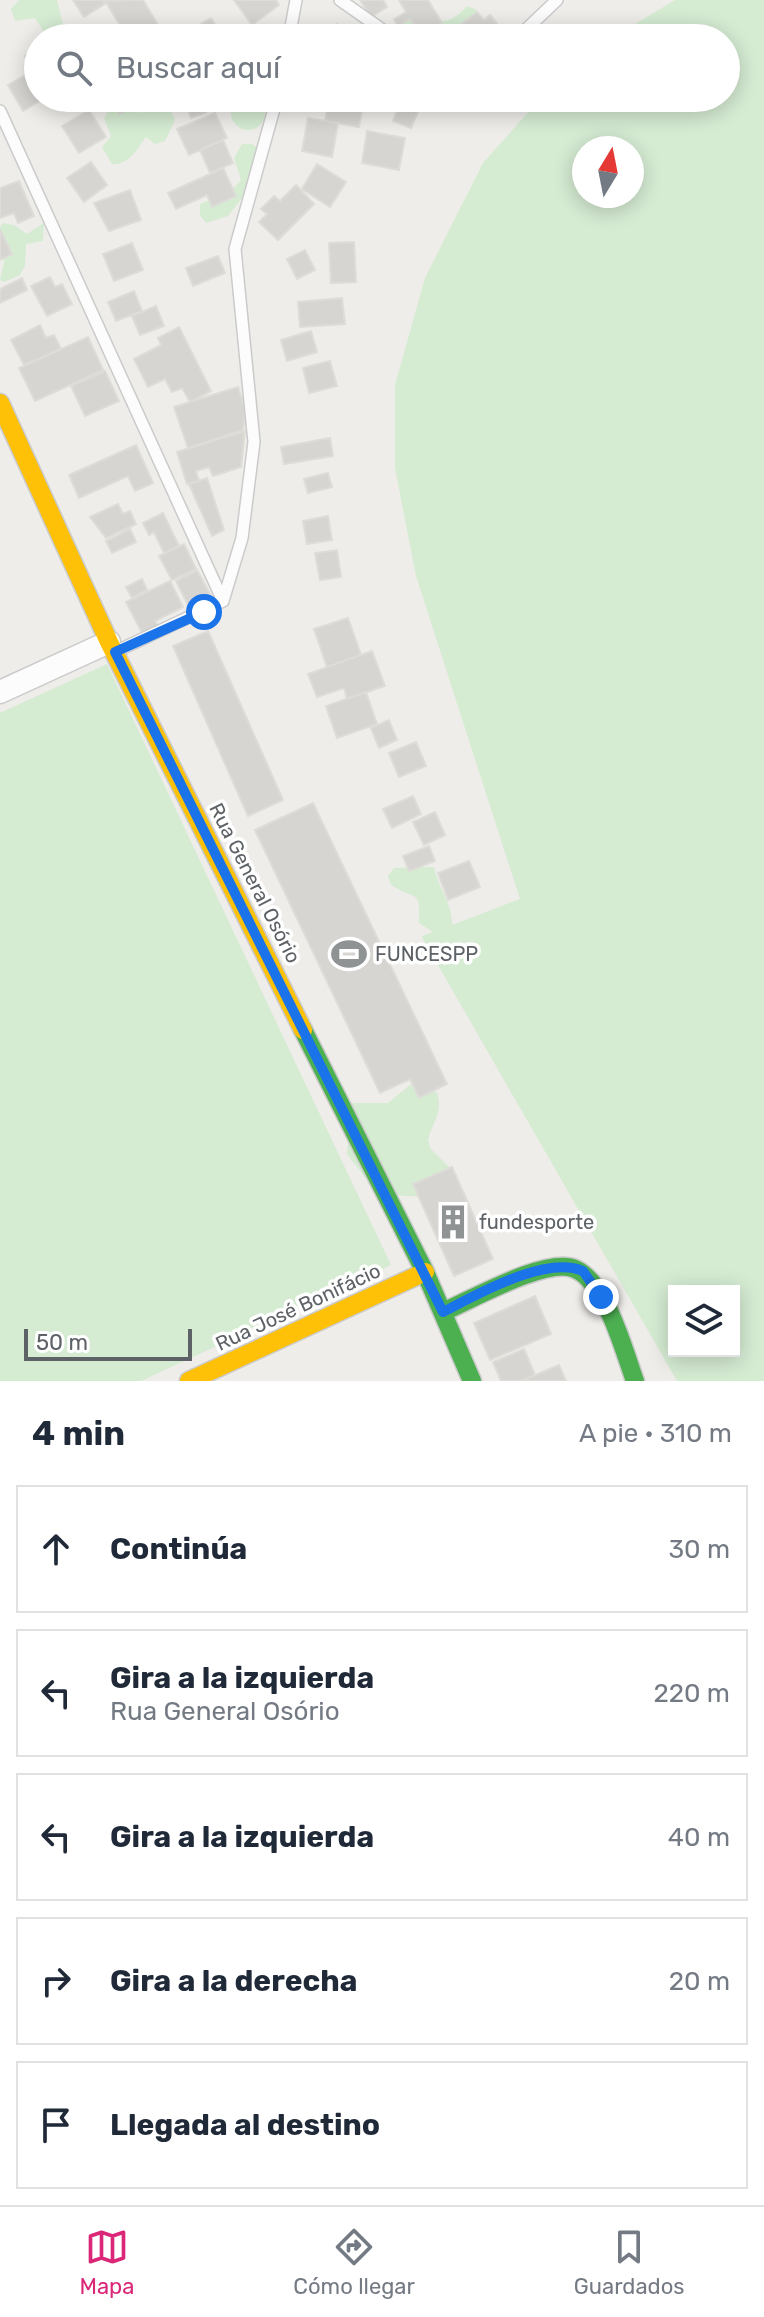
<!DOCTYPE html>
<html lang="es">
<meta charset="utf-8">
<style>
body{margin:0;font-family:Rubik,sans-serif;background:#f2f2f3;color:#1f2937}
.controls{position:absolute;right:24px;bottom:24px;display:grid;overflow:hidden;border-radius:0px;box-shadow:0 4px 20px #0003}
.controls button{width:72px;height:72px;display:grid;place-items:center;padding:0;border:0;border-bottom:2px solid #e0e1e3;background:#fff;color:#1f2937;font:40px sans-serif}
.compass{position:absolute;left:572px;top:136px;width:72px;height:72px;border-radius:50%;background:#fff;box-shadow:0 4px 20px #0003;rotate:10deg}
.scale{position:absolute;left:24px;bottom:20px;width:168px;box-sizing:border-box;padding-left:8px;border:4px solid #5d6267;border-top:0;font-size:22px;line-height:28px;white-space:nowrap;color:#5d6267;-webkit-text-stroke:6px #fff;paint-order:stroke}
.stop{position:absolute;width:24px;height:24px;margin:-18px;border:6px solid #1a73e8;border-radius:50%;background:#fff}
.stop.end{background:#1a73e8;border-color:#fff;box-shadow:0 2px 8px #0008}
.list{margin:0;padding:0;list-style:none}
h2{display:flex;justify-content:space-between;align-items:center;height:104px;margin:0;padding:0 32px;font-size:34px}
h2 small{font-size:26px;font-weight:400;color:#747a83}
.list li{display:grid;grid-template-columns:52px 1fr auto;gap:24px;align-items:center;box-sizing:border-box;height:128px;margin:0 16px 16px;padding:0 16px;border:2px solid #e0e1e3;border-radius:0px}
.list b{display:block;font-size:30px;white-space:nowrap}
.list p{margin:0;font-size:26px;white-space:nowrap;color:#747a83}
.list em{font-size:26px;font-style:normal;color:#747a83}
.icon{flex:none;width:44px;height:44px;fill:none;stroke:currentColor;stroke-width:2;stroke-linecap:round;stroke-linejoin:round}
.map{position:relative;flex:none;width:764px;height:1381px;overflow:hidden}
.search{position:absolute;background:#fff;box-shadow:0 4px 20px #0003;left:24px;right:24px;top:24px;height:88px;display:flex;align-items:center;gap:20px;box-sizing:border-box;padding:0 28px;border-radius:44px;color:#747a83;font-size:30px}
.sheet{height:824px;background:#fff}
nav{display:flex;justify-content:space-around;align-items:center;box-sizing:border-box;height:112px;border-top:2px solid #e0e1e3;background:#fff;font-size:22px;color:#747a83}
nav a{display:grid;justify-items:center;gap:4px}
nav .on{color:#db2777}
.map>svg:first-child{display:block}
.green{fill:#d5ebd2;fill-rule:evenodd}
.building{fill:#d6d5d2;stroke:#dedcd7;stroke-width:2}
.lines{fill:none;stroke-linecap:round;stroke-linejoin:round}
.lane-casing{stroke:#cbcbcb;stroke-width:14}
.street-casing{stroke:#cbcbcb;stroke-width:25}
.fast-casing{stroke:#c9cac9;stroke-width:21}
.slow-casing{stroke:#c9cac9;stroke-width:21}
.lane{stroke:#fcfcfc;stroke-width:11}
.street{stroke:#fcfcfc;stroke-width:22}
.fast{stroke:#4caf50;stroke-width:18}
.slow{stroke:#ffc107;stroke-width:18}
.route{stroke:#1a73e8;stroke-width:10}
.labels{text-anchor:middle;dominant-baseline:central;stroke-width:7;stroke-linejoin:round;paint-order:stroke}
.street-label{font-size:20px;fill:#5d6267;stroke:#fff}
.poi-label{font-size:20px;fill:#5d6267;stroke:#fff;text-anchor:start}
</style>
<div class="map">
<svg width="764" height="1381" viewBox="0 0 764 1381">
<rect width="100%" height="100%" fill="#eeede9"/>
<path class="green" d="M19,0H57L66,38H48L35,18L15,21L11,9Z
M675,0H764V1381H677L423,939L422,936L433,932L419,923C420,888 418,902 391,885L388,876L394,868L434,867C438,887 453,905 452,925L520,899L416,576L395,468V385L425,278L483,163L541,98H726V38H612ZM584,148H632V196H584ZM674,1291H734V1351H674Z
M467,6L477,10L475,15L454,38H421L415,29L402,24L408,16C432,22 449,28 467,6Z
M231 113a17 17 0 1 1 34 0a17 17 0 1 1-34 0Z
M147,98H171L166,101L175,120L165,141L155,144L146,137C138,147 129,166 112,164L102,147L111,136L104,118L112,105L142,113L146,109Z
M242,144H252L268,156L263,171L228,216L206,223L200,215V204L230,192L241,180L234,158Z
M3,223L14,225L27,234L44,223L43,241L26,244L25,266L20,275L4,282L0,280L4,262L0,227Z
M107,664L391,1265L141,1381H0V713Z
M420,1083L437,1093C443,1112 433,1122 428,1139L430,1148L450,1168L426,1197C376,1195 377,1193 347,1154L351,1103H388L410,1085Z"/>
<path class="building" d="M73,0H103L105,4L84,17Z
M143,0L166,38H128L105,1Z
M234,0H276L279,5L252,25Z
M360,0H383L387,7L371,17Z
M399,0H428L442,23L421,36L410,19L398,26L394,19L406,12Z
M477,12L484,20L490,15L499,26L485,38H455L450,33Z
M211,18L223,37L235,30L240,38H197L192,29Z
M337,24L359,38H329Z
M38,49V76L37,77L25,56Z
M32,71L38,80V98H45L23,111L8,85Z
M125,98L141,101L120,114L114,105Z
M184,98H200L206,113L191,118Z
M402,98H424L411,128L393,121Z
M328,104L362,110L359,127L325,121Z
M89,110L106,137L79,153L62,126Z
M215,113L227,138L189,155L177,129Z
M308,118L338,123L332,157L302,151Z
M367,131L405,138L399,170L362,163Z
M223,140L233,163L210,173L200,150Z
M91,162L107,185L84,202L67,178Z
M317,164L346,182L330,207L302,189Z
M223,168L236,196L212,207L207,195L176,209L168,193Z
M19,181L34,216L18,223L14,213L0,218V188Z
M296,185L314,204L278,240L259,222L267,214L261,209L274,196L280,201Z
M130,190L141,220L109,231L94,203Z
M0,229L12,254L0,260Z
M354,242L356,282L331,283L329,243Z
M132,243L143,270L114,281L103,254Z
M305,250L315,270L297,279L287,259Z
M218,256L225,273L193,286L186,268Z
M50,277L55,287L62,284L72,304L47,316L31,286Z
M22,278L27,290L0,303V289Z
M134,291L142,311L116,321L108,302Z
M342,298L345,324L300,327L298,302Z
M156,306L164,326L140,335L132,316Z
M40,325L46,338L54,335L61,349L24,365L11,340Z
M179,327L211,391L190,402L182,388L172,392L165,379L148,387L134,359L161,345L158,338Z
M311,331L317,352L287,361L281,340Z
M88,337L103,370L35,401L19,368Z
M330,361L337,386L309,393L303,368Z
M105,371L119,401L85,416L71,386Z
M238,387L246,410L243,430L188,448L174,407Z
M245,431L241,467L213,476L209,467L196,471L199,481L187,484L177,452Z
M330,438L333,456L284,464L281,447Z
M136,445L153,483L135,491L128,476L79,498L69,475Z
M328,473L332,487L308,493L304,479Z
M207,478L224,530L212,536L189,484Z
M118,504L123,514L130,511L136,524L106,538L90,517Z
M163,513L179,546L164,553L154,532L149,535L143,523Z
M328,516L332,540L307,544L303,521Z
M130,529L136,542L112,553L106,541Z
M184,544L196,569L172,580L159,556Z
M337,550L341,577L320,580L315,553Z
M197,570L211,596L189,607L176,581Z
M142,579L147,590L132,598L126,587Z
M170,581L183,607L155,621L159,628L143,635L126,602Z
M348,618L361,655L327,667L314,629Z
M208,631L283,800L248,816L173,646Z
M372,651L385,686L347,699L344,688L317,697L308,674Z
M366,692L377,724L337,738L326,706Z
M389,720L397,740L379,748L371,728Z
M416,742L426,766L399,777L389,753Z
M413,796L421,814L392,828L383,809Z
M313,803L447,1084L419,1098L410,1079L380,1093L255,830Z
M435,812L445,835L424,845L413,822Z
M429,846L435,861L409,871L403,856Z
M469,861L480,887L448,900L438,873Z
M452,1167L493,1259L454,1276L413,1184Z
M535,1296L551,1334L490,1360L474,1323Z
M524,1349L535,1375L521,1381H501L493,1362Z
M559,1365L566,1381H521L524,1380Z"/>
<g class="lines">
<g class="lane-casing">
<path id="lane" d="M340,0L394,38
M289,38L296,0
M517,38L557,0
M0,111L223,601
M117,651L223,601L242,538L254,442L235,249L277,98"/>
</g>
<g class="street-casing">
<path id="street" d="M0,692L109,642"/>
</g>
<g class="fast-casing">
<path id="fast" d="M303,1030L425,1272L472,1381
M443,1312C471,1300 548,1256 575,1269C606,1282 624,1351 635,1381"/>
</g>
<g class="slow-casing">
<path id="slow" d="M0,403L109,642L303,1030
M189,1381L425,1272"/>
</g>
<use href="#lane" class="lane"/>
<use href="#street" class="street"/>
<use href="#fast" class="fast"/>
<use href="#slow" class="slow"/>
</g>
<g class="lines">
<path class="route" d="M204,612L115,652L443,1312C478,1294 546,1255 583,1271L601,1297"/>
</g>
<defs>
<g id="stadium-bare" transform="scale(2.76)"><path d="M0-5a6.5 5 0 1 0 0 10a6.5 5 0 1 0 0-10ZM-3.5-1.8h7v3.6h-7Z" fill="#909394" stroke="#fff" stroke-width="2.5" paint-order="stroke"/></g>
<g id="building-bare" transform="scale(2.76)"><path d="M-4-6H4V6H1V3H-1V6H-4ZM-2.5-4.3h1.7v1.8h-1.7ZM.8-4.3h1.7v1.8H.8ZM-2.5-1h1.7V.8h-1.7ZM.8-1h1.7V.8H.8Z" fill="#909394" stroke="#fff" stroke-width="2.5" paint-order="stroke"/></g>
</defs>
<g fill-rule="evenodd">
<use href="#stadium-bare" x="349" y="954"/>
<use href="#building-bare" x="453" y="1222"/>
</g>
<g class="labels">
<g class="street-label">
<text transform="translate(255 883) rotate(63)">Rua General Osório</text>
<text transform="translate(298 1307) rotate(-25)">Rua José Bonifácio</text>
</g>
<g class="poi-label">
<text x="375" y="954">FUNCESPP</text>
<text x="479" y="1222">fundesporte</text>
</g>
</g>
</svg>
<div class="controls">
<button><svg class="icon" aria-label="layers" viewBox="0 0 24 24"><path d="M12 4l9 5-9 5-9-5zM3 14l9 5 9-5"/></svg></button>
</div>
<svg class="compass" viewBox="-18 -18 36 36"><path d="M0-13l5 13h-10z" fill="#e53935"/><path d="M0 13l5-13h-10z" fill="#747a83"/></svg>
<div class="scale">50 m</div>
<div class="stop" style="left:204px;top:612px"></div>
<div class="stop end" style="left:601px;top:1297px"></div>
<div class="search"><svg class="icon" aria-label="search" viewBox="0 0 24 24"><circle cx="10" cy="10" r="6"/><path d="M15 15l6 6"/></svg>Buscar aquí</div>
</div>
<section class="sheet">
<h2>4 min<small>A pie · 310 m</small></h2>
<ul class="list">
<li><svg class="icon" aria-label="ahead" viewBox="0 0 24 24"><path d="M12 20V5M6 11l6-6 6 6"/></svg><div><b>Continúa</b></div><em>30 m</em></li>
<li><svg class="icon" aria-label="left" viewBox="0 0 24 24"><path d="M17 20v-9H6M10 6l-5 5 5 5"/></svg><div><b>Gira a la izquierda</b><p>Rua General Osório</p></div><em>220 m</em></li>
<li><svg class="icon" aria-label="left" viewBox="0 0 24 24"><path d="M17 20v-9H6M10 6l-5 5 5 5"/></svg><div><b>Gira a la izquierda</b></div><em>40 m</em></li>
<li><svg class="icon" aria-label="right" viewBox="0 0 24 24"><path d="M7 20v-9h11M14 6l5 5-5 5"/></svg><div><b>Gira a la derecha</b></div><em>20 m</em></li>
<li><svg class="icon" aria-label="arrive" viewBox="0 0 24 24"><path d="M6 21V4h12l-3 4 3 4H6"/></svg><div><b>Llegada al destino</b></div></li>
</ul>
</section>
<nav>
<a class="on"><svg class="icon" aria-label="map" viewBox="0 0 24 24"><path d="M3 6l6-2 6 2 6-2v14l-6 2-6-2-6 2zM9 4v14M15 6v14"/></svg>Mapa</a>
<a><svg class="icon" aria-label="directions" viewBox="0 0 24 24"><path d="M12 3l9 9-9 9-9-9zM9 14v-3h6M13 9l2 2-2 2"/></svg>Cómo llegar</a>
<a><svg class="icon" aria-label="saved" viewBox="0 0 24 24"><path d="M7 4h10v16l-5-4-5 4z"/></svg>Guardados</a>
</nav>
